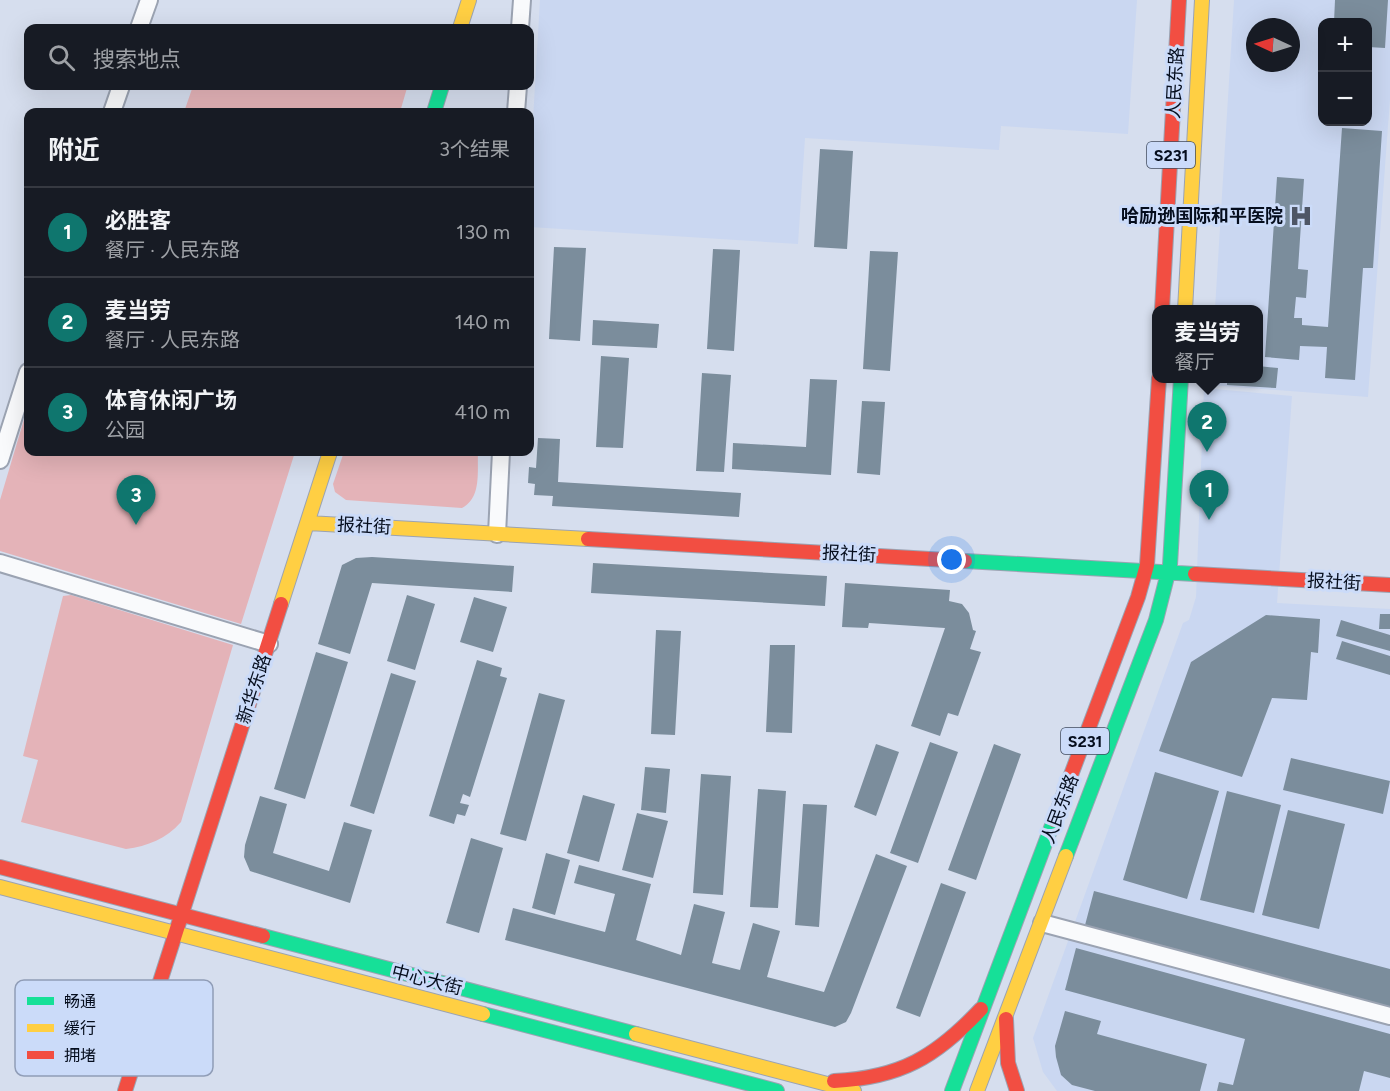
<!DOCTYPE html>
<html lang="zh">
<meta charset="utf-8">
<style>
body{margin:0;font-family:Figtree,"Noto Sans SC",sans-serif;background:#242831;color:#f1f3f6}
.controls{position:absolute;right:18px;top:18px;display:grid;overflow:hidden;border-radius:12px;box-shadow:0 6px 24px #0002}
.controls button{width:54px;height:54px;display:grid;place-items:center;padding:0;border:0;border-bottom:2px solid #363941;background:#171b24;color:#f1f3f6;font:30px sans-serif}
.compass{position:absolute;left:1246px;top:18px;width:54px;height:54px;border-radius:50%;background:#171b24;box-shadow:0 6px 24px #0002;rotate:274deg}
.you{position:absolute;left:952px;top:560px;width:21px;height:21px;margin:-15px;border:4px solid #fff;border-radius:50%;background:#1a73e8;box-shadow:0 0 0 9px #1a73e833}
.badge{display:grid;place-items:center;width:39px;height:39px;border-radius:50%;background:#0f766e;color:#fff;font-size:20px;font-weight:700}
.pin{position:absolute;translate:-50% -50px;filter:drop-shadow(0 2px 3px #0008)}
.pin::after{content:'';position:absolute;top:32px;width:21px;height:18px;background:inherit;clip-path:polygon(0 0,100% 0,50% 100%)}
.popup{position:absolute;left:1152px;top:305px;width:111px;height:78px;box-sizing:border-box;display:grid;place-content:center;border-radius:12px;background:#171b24;filter:drop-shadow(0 2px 4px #0005);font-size:20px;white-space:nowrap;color:#9ea1a6}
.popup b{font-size:22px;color:#f1f3f6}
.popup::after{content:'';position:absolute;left:50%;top:100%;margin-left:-12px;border:12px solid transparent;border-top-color:#171b24}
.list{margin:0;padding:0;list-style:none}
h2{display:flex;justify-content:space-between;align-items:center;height:78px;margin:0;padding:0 24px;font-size:26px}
h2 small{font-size:20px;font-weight:400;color:#9ea1a6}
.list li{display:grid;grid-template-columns:39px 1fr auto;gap:18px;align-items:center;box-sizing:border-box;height:90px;padding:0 24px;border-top:2px solid #363941}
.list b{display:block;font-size:22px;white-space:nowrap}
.list p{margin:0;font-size:20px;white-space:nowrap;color:#9ea1a6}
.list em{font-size:20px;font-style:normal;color:#9ea1a6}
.icon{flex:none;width:33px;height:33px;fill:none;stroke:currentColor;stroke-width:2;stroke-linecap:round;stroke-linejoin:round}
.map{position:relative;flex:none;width:1390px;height:1091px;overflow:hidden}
.search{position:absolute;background:#171b24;box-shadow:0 6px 24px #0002;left:24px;top:24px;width:510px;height:66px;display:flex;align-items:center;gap:15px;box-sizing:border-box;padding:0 21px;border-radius:12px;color:#9ea1a6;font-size:22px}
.panel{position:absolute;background:#171b24;box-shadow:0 6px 24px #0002;left:24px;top:108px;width:510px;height:348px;border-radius:12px}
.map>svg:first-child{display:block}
.built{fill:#cad7f1;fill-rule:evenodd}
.green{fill:#e4b3b8}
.building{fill:#7b8d9c}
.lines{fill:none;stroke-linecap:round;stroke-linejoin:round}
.street-casing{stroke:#9ba3b2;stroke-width:20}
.fast-casing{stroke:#9ba3b2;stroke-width:16}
.slow-casing{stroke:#9ba3b2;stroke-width:16}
.jam-casing{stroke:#9ba3b2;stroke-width:16}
.street{stroke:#f9fafc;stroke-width:16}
.fast{stroke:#16e098;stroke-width:14}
.slow{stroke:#ffcf43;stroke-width:14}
.jam{stroke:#f24e42;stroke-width:14}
.labels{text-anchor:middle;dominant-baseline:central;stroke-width:6;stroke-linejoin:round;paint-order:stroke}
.shield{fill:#cbdbf9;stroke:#404b5f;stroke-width:1.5}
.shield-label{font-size:16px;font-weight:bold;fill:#050d1d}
.street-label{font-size:18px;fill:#050d1d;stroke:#cbdbf9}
.poi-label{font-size:18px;font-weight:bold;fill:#050d1d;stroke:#cbdbf9;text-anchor:end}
.key{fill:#cbdbf9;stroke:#909db7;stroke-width:1.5}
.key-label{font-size:16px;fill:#050d1d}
</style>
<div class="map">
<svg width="1390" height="1091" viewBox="0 0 1390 1091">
<rect width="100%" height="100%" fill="#d6deee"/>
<path class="built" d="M540,0H1137L1128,134L1001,126L999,150L805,138L798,244L530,227V171Z
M1234,0H1390V99L1368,397L1211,385V379L1258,378V310L1215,309ZM1322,22H1368V122H1322ZM1255,27H1291V63H1255Z
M1204,388L1292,396L1277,603L1390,609V1091H1057L1043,1072L1033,1038L1183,623L1189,620L1196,597Z"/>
<path class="green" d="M193,86H399L407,88L400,112H184Z
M28,406V452H295L241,624L0,551V500Z
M344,452H478C477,471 482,498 462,508L346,500L335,492L333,484Z
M71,595L233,645L181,822C166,839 148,846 126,849L21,822L38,760L23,756L63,596Z"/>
<path class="building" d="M1335,0H1388L1385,48L1368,47V22H1334Z
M1342,128L1382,131L1373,268H1363L1355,380L1325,378L1327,347L1300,346L1299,360L1265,357L1277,177L1304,179L1298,269L1308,270L1306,298L1296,297L1294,318H1302V325L1328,327Z
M820,149L853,151L847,249L814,247Z
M554,247L586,248L580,341L549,339Z
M713,249L740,250L734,351L707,349Z
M870,251L898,252L890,371L863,369Z
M593,320L659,324L657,348L592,345Z
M601,356L629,358L623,448L596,447Z
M1258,366L1278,368L1276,388L1227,385V378H1258Z
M702,373L731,375L724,472L696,471Z
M810,379L837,380L831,475L732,469L733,443L806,447Z
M862,401L885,402L880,475L857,473Z
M538,438L560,439L558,482L741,493L739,517L552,506L553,496L534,495L535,484L528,483L529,467L536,468Z
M372,557L514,566L512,592L372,583L350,654L318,644L342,565L356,558Z
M593,563L827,576L825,606L591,593Z
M845,583L950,590L949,601L962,604L969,613L973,630L976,631L970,649L981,652L958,716L948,713L940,736L911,726L945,628L869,623L868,628L842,627Z
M407,595L435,604L415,670L387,661Z
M474,597L507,607L493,652L460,642Z
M1380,614H1390V629H1379Z
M1266,615L1320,619L1318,653L1311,652L1307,700L1272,698L1242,777L1159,751L1191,662Z
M1341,620L1390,635V651L1336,636Z
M656,630L681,631L675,735L651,734Z
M1342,641L1390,656V675L1336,659Z
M770,645H795L792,733L766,732Z
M316,652L348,662L305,799L274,789Z
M477,660L502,668L500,676L507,678L470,797L463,794L460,803L469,805L465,816L457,814L454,824L429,816Z
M391,673L416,681L374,814L350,806Z
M539,693L565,700L526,841L500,834Z
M930,742L958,752L918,863L890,853Z
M876,744L899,752L876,816L854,807Z
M994,744L1021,754L976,880L948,870Z
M1291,758L1390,781L1383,814L1283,790Z
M645,767L670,769L666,813L641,810Z
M1155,772L1219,791L1187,899L1123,880Z
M701,774L731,776L723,895L693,893Z
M758,789L786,791L778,908L750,907Z
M1227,791L1281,805L1254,913L1200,900Z
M583,795L615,804L599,862L567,853Z
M260,796L287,804L273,853L329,871L344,822L372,830L350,903L250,871L244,857L245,845Z
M803,804L827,805L819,927L795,925Z
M1288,810L1345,824L1319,929L1262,915Z
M637,813L668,821L653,878L622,870Z
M471,838L503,848L479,933L446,923Z
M546,853L570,860L555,915L532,908Z
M876,854L907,866L851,1013L846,1022L835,1027L505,940L513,908L605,932L615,894L574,883L579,865L651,884L636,940L681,955L694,904L725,912L712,963L740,970L753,923L780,931L767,977L824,992Z
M941,883L966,892L920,1017L896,1008Z
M1094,891L1390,969V1010L1084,929Z
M1076,948L1390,1034V1078L1364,1071L1359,1091H1217L1219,1082L1233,1085L1245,1039L1065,990Z
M1065,1011L1101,1021L1097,1034L1207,1064L1200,1091H1095L1072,1085L1061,1075L1056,1057L1055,1046Z"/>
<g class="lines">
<g class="street-casing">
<path id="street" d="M139,28L149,0
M520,28L522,0
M112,112L121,86
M516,112L518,86
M0,460L28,372
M497,534L501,452
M0,563L269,644
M1042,923L1390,1016"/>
</g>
<g class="fast-casing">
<path id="fast" d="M434,112L442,86
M965,561L1195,574
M1066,856L1156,620L1170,565L1181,378
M263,936L636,1034
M483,1014L777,1091
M952,1091L1054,820"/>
</g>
<g class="slow-casing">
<path id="slow" d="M460,28L469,0
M1185,310L1202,0
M308,523L588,539
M281,604L330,452
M0,887L483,1014
M636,1034L854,1091
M977,1091L1066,856"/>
</g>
<g class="jam-casing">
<path id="jam" d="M1162,310L1179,0
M588,539L965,561
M1195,574L1390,585
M1054,820L1138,597L1147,565L1159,378
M0,867L263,936
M1006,1019L1008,1063L1017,1091
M834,1081C900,1078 936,1057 981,1009
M125,1091L281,604"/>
</g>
<use href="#street" class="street"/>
<use href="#fast" class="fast"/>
<use href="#slow" class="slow"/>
<use href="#jam" class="jam"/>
</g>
<defs>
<g id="hospital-bare" transform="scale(1.8)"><path d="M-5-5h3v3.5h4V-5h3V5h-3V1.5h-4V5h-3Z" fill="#4e5666" stroke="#cbdbf9" stroke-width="2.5" paint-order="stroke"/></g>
</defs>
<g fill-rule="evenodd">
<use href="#hospital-bare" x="1301" y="216"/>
</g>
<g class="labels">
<g class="shield">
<rect x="1147" y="142" width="48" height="26" rx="4.5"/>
<rect x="1061" y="728" width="48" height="26" rx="4.5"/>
</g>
<g class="shield-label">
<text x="1171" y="155">S231</text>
<text x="1085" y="741">S231</text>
</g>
<g class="street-label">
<text transform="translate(1175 83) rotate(-87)">人民东路</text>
<text transform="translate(364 526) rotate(3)">报社街</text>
<text transform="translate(849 554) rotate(3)">报社街</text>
<text transform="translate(1334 582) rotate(3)">报社街</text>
<text transform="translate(254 689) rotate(-72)">新华东路</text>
<text transform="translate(1060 809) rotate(-69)">人民东路</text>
<text transform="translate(427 980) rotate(14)">中心大街</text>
</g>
<g class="poi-label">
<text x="1283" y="216">哈励逊国际和平医院</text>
</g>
</g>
<rect x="15" y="980" width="198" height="96" rx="9" class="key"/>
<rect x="27" y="997" width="27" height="8" fill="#16e098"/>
<rect x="27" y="1024" width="27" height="8" fill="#ffcf43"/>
<rect x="27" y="1051" width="27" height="8" fill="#f24e42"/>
<g class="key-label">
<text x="64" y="1007">畅通</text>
<text x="64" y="1034">缓行</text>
<text x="64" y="1061">拥堵</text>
</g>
</svg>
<div class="controls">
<button>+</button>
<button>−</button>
</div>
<svg class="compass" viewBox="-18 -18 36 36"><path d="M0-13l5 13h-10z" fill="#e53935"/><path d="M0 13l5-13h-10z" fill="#9ea1a6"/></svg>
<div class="you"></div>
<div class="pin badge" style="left:1209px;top:520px">1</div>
<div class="pin badge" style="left:1207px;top:452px">2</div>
<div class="popup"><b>麦当劳</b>餐厅</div>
<div class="pin badge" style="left:136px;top:525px">3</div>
<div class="search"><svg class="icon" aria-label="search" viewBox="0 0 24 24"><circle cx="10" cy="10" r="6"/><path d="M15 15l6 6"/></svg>搜索地点</div>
<section class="panel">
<h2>附近<small>3个结果</small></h2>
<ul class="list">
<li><span class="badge">1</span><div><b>必胜客</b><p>餐厅 · 人民东路</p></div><em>130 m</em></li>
<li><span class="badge">2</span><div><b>麦当劳</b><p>餐厅 · 人民东路</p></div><em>140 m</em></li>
<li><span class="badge">3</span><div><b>体育休闲广场</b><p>公园</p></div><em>410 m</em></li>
</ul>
</section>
</div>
